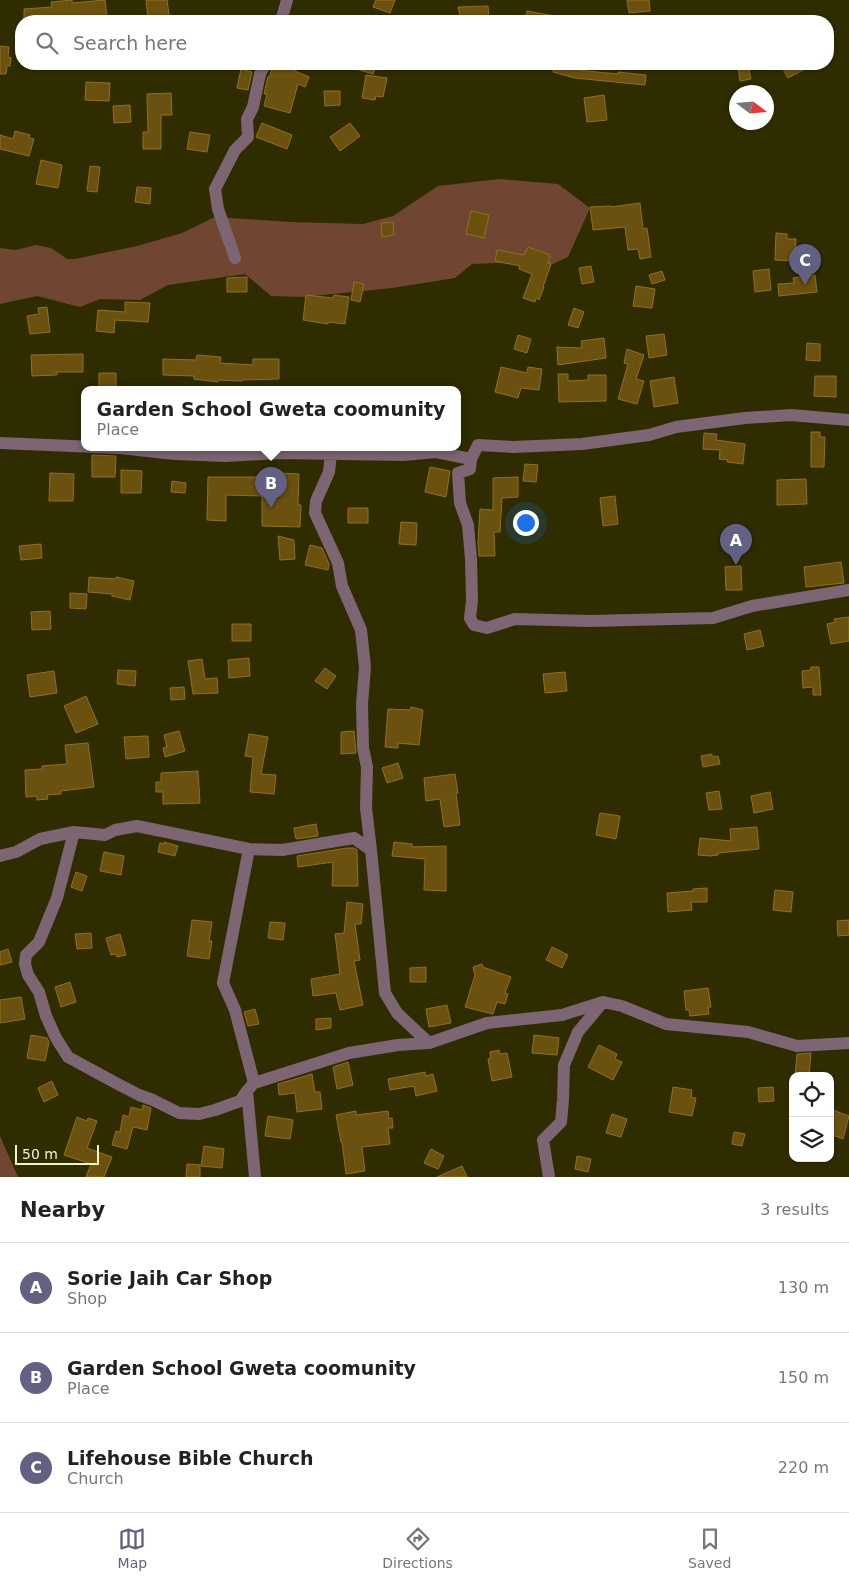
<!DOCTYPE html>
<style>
body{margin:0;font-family:"DejaVu Sans",sans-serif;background:#f6f6f6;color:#222}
.controls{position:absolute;right:15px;bottom:15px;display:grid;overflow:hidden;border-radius:10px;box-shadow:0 1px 4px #0004}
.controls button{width:45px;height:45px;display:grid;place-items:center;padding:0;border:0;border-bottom:1px solid #e0e0e0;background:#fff;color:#222;font:25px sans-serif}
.compass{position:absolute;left:729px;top:85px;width:45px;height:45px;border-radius:50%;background:#fff;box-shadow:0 1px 4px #0004;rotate:106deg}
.scale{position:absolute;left:15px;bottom:12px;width:84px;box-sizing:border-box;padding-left:5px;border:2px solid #f3f1c8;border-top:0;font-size:14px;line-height:18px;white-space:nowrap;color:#f3f1c8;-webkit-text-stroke:4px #2f2c00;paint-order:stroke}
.you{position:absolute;left:525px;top:522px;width:18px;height:18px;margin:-12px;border:4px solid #fff;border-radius:50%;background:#1a73e8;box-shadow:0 0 0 8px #1a73e833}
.badge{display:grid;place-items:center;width:32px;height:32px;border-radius:50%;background:#626183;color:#fff;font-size:16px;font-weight:700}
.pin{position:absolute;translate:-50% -41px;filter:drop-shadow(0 1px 2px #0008)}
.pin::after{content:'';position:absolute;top:26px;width:18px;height:15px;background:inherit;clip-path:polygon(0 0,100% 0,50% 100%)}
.popup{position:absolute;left:81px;top:386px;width:380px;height:65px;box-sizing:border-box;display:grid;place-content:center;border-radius:10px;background:#fff;filter:drop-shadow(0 1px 4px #0005);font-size:16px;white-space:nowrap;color:#767676}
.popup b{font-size:19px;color:#222}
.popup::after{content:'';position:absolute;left:50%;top:100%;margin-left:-10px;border:10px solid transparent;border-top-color:#fff}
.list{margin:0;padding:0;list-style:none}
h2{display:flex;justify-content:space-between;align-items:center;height:65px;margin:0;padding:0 20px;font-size:21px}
h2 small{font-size:16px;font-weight:400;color:#767676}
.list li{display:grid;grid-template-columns:32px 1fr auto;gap:15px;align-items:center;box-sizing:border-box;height:90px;padding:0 20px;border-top:1px solid #e0e0e0}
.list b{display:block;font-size:19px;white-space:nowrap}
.list p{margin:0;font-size:16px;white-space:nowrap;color:#767676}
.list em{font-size:16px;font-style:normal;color:#767676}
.icon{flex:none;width:28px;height:28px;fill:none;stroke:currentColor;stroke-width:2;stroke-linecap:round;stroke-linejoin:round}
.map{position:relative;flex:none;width:849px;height:1177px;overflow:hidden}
.search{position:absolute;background:#fff;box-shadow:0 1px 4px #0004;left:15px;right:15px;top:15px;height:55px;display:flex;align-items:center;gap:12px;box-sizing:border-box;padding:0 18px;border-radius:20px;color:#767676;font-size:19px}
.sheet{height:335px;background:#fff}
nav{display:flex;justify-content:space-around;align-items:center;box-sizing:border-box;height:70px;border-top:1px solid #e0e0e0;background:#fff;font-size:14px;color:#767676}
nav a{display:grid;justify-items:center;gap:2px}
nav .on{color:#626183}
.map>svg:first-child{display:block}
.green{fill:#704633}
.building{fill:#6b5110;stroke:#93701a}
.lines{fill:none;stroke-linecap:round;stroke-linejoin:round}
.minor{stroke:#7e6573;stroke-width:12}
</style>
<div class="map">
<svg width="849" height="1177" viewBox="0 0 849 1177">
<rect width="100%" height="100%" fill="#2f2c00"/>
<path class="green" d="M499,179L558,184L590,208L568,257L542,269L528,265L497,263L472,264L455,278L392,288L303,297L271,296L245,274L168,285L140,300L100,299L80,307L37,296L0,304V248L16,250L36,245L51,248L67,259H75L137,246L182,233L215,217L291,222L363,224L393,216L438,186Z
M0,1136L18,1177H0Z"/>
<path class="building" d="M72,0V3L105,0L107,18L76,21H24V9L52,7L51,2Z
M146,0H167L169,15L148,18Z
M376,0H395L390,13L373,7Z
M627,0H649L650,11L629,13Z
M488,6L489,21H476V16L461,19L458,7Z
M527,11L561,17L560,21H525Z
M0,46L9,47L8,57L11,58L10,66H7L6,74H0Z
M273,64H297L295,71L309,77L305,87L298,84L290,113L264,106L267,94H264L268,77L270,76Z
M347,64H377L373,74L346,66Z
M568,64H578L577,70L618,74V72L646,75L645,85L575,78L553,72L554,68L566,69Z
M780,64H814L788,78Z
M748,65L751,79L740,81L738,66Z
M241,69L252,72L248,90L237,88Z
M366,75L387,78L383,97L376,96L375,100L362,98Z
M86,82L110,83L109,101L85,100Z
M324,91H340V105L325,106Z
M171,93L172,115H161V149H143V132H148L147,94Z
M604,95L607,120L587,122L584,98Z
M130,105L131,122L114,123L113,106Z
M262,123L292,135L287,149L256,137Z
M350,123L360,136L340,151L330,137Z
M15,131L30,135L29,138L34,139L29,156L0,149V135L13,139Z
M190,132L210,135L207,152L187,149Z
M41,160L62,165L58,188L36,184Z
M90,166L100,167L97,192L87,191Z
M137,187L151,188L150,204L135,202Z
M640,203L643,229L647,228L651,257L640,259L638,249L628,250L625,227L593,230L590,207L611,206V207Z
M471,211L489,215L484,238L466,234Z
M393,222L394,235L382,237L381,223Z
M776,233L787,234V239H796L795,261L775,260Z
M528,247L550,255L548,263L551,264L543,287H544L539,300L536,298L535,302L523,298L532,274L519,269L520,266L495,261L497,250L524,255Z
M591,266L594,282L582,284L579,268Z
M769,269L771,290L755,292L753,271Z
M662,271L665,280L652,284L649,275Z
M815,275L817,292L779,296L778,284L794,283L793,278Z
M247,277V292H227V278Z
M354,282L364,284L360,302L351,300Z
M636,286L655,289L652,308L633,306Z
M306,295L333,298L334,295L349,297L345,324L328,322V324L303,320Z
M125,302L150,303L148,322L115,320L114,333L96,331L98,310L125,312Z
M47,307L50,332L30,334L27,316L39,314L38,308Z
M574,308L584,312L578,328L568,325Z
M664,334L667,355L649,358L646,336Z
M518,335L531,339L527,353L514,349Z
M604,338L606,358L558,365L557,347L582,348L581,341Z
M807,343L820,344V361L806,360Z
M627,349L644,355L636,379L644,381L637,404L618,399L628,364L624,363Z
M83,354V372H57V375L32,376L31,355Z
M197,355L221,357L220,363L253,365V359H279V379L242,380V381L219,380L218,382L194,379V376L163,375V359L196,360Z
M501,367L527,373L528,367L542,369L539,390L521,388L518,398L495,392Z
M99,373H116V389H99Z
M558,374H568V381L588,380V375H606V401L559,402Z
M815,376H836V397L814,396Z
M674,377L678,403L654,407L650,381Z
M811,432H820V437H825L824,467H811Z
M704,433L717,434L716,440L745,444L743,464L727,462L728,460L719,459L720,450L703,449Z
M92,455L116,456L115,477H92Z
M525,464L538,465L536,482L523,481Z
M430,467L450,471L446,497L425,492Z
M121,470L142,471L141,493H121Z
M263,472L299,474L298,505H301L300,527L262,526V496L226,495V521L207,520L208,477H263Z
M50,473L74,474L73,501H49Z
M518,477V497L502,498L500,532H494L495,556H479L478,543L480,509L493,510V478Z
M806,479L807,504L777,505V480Z
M172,481L186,483L185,493L171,492Z
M615,496L618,524L603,526L600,498Z
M348,508H368V523H348Z
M401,522L417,523L416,545L399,544Z
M727,534H743V547L728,548Z
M278,536L294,540L295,559L280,560Z
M41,544L42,558L21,560L19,546Z
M310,545L322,548L329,564L328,570L305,565Z
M841,562L844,583L806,587L804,567Z
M741,566L742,590H726L725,567Z
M89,577L116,579V577L134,581L130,600L112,596V594L88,592Z
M70,593L87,594L86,609L70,608Z
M50,611L51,629L32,630L31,612Z
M849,617V641L831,644L827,624L835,622L834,619Z
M232,624H251V641H232Z
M760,630L764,646L747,650L744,634Z
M249,658L250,676L229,678L228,660Z
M202,659L205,679L217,678L218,693L193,694L188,661Z
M811,667H819L821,695H813V687L803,688L802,671L811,670Z
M325,668L336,676L327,689L315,681Z
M118,670L136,671L135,686L117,684Z
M54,671L57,693L30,697L27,675Z
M565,672L567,691L545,693L543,674Z
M184,687L185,699L171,700L170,688Z
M86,696L98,724L76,733L64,706Z
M411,707L423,710L419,745L398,743V748L385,747L388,709L410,710Z
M179,731L185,751L165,757L163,748L167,747L164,735Z
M354,731L356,753L341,754V732Z
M249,734L268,737L261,774L276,775L274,794L250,792L253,757L245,756Z
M148,736L149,757L126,759L124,737Z
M88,743L94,787L61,791V794L47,795L48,799L37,800V796L26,797L25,770L42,769V766L67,764L65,745Z
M712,754V757L718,756L720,764L703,767L701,756Z
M398,763L403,778L387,783L382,768Z
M198,771L200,803L163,804V792H156V782H161V773Z
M455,774L458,793L456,794L460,825L444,827L440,799L426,801L424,778Z
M719,791L722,809L709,810L706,793Z
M770,792L773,809L754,813L751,796Z
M600,813L620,816L616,839L596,835Z
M316,824L318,836L296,839L294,828Z
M757,827L759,849L718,853V855L710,856L698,855L700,838L731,841L730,829Z
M164,842L178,846L175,856L158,852L160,843L164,844Z
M394,842L412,844V847L446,846V891L424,890L425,859L392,856Z
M347,848H354L357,850L358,886H332L333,862L298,867L297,856Z
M104,852L124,856L121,875L100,871Z
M76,872L87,876L82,891L71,887Z
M707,888V902H691L692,910L668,912L667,893L693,891V889Z
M775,890L793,892L791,912L773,910Z
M347,902L363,904L361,924H355L360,960L354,961L363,1005L340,1010L336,993L313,996L311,979L340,974L335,934L344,933Z
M192,920L212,922L209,941H212L209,959L187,956Z
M849,920V935L838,936L837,921Z
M270,922L285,923L283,940L268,938Z
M91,933L92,948L77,949L75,934Z
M120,934L126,955L117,957L116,954L111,955L106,938Z
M552,947L568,955L562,968L546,960Z
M8,949L12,962L0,965V952Z
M482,964L483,967L511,977L505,993L508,994L505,1004L497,1002L493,1014L465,1007L475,975L473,967Z
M426,967V982H410V968Z
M70,982L76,1002L61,1007L55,987Z
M708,988L711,1007H708L709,1014L690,1016L689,1010H686L684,991Z
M21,997L25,1019L0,1023V1000Z
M447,1005L451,1023L429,1027L426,1009Z
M255,1009L259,1024L248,1026L244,1012Z
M331,1018V1028L316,1030V1019Z
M31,1035L47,1038L49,1042L45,1061L27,1058Z
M534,1035L559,1038L557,1055L532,1053Z
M599,1045L617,1054L615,1059L622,1062L613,1080L588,1067Z
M499,1050L500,1054L507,1053L512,1077L492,1081L488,1059L491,1058L490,1052Z
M811,1053L809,1076H795L797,1054Z
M348,1062L353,1085L337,1089L333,1067Z
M425,1072L426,1076L433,1074L437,1091L416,1096L414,1086L390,1090L388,1079Z
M312,1074L315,1092H320L322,1109L297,1112L295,1093L279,1095L278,1084Z
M52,1081L58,1095L44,1102L38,1088Z
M673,1087L692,1090L691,1097L696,1098L692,1116L669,1112Z
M773,1087L774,1101L759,1102L758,1088Z
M143,1105L151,1108L147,1130L133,1127L127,1149L112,1145L116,1131L120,1132L123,1115L129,1117L131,1107L142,1110Z
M830,1109L849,1116L843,1139L830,1134Z
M356,1111V1115L388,1111L389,1119L392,1118L393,1128H388L390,1144L362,1147L365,1171L346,1174L342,1142H341L336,1115Z
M612,1114L627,1119L621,1137L606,1133Z
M268,1116L293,1120L290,1139L265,1136Z
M77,1117L87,1121L88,1118L97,1121L87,1148L112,1157L104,1177H86L91,1164L64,1155Z
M734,1132L745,1134L742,1146L732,1144Z
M204,1146L224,1149L222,1168L201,1166Z
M431,1149L444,1156L438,1169L424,1163Z
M577,1156L591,1159L588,1172L575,1169Z
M187,1164L200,1165V1177H186Z
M462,1166L467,1177H437Z"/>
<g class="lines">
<path class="minor" d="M281,21L287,0
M235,258L218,209L215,189L235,150L248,137L247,119L253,107L260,74L265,64
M0,443L120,448L175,454L226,456L279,453L403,455L436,452L471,459L470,469L458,473L460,503L468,525L471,559L472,600L470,618L474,625L487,628L515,619L590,621L713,618L752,606L849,590
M331,454L329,472L316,501L315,513L338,563L342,586L361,630L365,667L362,704L363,748L367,767L366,808L371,850
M471,459L478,445L513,447L582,444L649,435L676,427L745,418L791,415L849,420
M74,832L57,898L39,942L26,955L25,964L28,975L39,992L46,1016L56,1038L68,1057L114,1082L139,1095L153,1100L179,1113L199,1114L215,1110L240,1101L247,1091
M249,849L223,983L235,1010L254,1083
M0,856L16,852L40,839L74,832L105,835L115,830L137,826L249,849L282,850L354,838L371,850L385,993L397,1013L429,1043
M255,1177L247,1091L254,1083L349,1053L398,1045L429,1043L487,1023L562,1015L603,1002L622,1006L666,1024L748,1032L797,1046L849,1043
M549,1177L543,1140L561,1122L563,1100L564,1065L578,1032L603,1002"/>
</g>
</svg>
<div class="controls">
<button><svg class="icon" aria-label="locate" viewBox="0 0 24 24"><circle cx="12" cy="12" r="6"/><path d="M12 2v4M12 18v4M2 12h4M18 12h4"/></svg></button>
<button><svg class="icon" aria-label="layers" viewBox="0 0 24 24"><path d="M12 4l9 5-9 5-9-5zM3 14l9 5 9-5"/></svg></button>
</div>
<svg class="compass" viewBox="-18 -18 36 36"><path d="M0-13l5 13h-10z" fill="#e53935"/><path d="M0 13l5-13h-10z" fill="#767676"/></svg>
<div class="scale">50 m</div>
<div class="you"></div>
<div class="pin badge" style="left:736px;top:565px">A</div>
<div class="pin badge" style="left:271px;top:508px">B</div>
<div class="popup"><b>Garden School Gweta coomunity</b>Place</div>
<div class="pin badge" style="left:805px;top:285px">C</div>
<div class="search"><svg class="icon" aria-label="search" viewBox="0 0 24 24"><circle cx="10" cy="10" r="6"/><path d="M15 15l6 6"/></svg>Search here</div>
</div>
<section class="sheet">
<h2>Nearby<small>3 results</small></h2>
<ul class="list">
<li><span class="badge">A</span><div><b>Sorie Jaih Car Shop</b><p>Shop</p></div><em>130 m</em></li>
<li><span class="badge">B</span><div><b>Garden School Gweta coomunity</b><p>Place</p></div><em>150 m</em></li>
<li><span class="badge">C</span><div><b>Lifehouse Bible Church</b><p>Church</p></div><em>220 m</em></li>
</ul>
</section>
<nav>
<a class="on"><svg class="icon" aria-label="map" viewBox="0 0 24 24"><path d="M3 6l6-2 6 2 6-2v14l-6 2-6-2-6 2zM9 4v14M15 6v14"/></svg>Map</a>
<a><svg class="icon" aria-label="directions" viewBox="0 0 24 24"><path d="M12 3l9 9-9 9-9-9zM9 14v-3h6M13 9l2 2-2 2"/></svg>Directions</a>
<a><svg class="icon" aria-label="saved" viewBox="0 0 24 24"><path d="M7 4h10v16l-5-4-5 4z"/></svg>Saved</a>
</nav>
